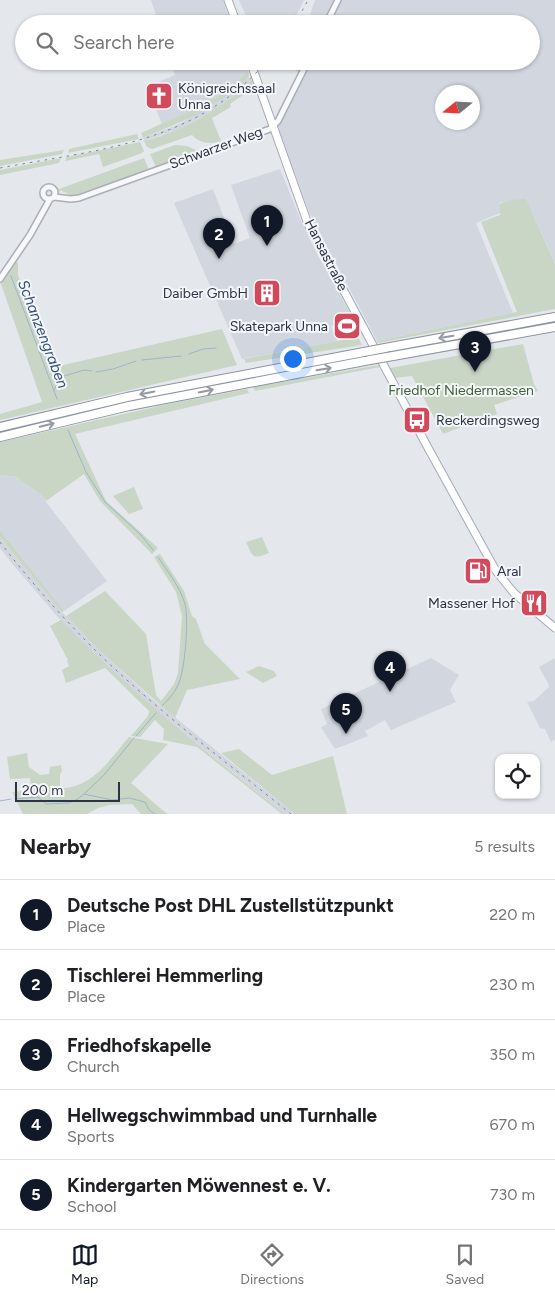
<!DOCTYPE html>
<meta charset="utf-8">
<style>
body{margin:0;font-family:Figtree,sans-serif;background:#f2f2f2;color:#202124}
.controls{position:absolute;right:15px;bottom:15px;display:grid;overflow:hidden;border-radius:10px;box-shadow:0 1px 4px #0004}
.controls button{width:45px;height:45px;display:grid;place-items:center;padding:0;border:0;border-bottom:1px solid #e0e0e0;background:#fff;color:#202124;font:25px sans-serif}
.compass{position:absolute;left:435px;top:85px;width:45px;height:45px;border-radius:50%;background:#fff;box-shadow:0 1px 4px #0004;rotate:252deg}
.scale{position:absolute;left:15px;bottom:12px;width:105px;box-sizing:border-box;padding-left:5px;border:2px solid #2b3445;border-top:0;font-size:14px;line-height:18px;white-space:nowrap;color:#2b3445;-webkit-text-stroke:4px #f4f6f9;paint-order:stroke}
.you{position:absolute;left:292px;top:358px;width:18px;height:18px;margin:-12px;border:4px solid #fff;border-radius:50%;background:#1a73e8;box-shadow:0 0 0 8px #1a73e833}
.badge{display:grid;place-items:center;width:32px;height:32px;border-radius:50%;background:#111827;color:#fff;font-size:16px;font-weight:700}
.pin{position:absolute;translate:-50% -41px;filter:drop-shadow(0 1px 2px #0008)}
.pin::after{content:'';position:absolute;top:26px;width:18px;height:15px;background:inherit;clip-path:polygon(0 0,100% 0,50% 100%)}
.list{margin:0;padding:0;list-style:none}
h2{display:flex;justify-content:space-between;align-items:center;height:65px;margin:0;padding:0 20px;font-size:21px}
h2 small{font-size:16px;font-weight:400;color:#757577}
.list li{display:grid;grid-template-columns:32px 1fr auto;gap:15px;align-items:center;box-sizing:border-box;height:70px;padding:0 20px;border-top:1px solid #e0e0e0}
.list b{display:block;font-size:19px;white-space:nowrap}
.list p{margin:0;font-size:16px;white-space:nowrap;color:#757577}
.list em{font-size:16px;font-style:normal;color:#757577}
.icon{flex:none;width:28px;height:28px;fill:none;stroke:currentColor;stroke-width:2;stroke-linecap:round;stroke-linejoin:round}
.map{position:relative;flex:none;width:555px;height:814px;overflow:hidden}
.search{position:absolute;background:#fff;box-shadow:0 1px 4px #0004;left:15px;right:15px;top:15px;height:55px;display:flex;align-items:center;gap:12px;box-sizing:border-box;padding:0 18px;border-radius:28px;color:#757577;font-size:19px}
.sheet{height:415px;background:#fff}
nav{display:flex;justify-content:space-around;align-items:center;box-sizing:border-box;height:70px;border-top:1px solid #e0e0e0;background:#fff;font-size:14px;color:#757577}
nav a{display:grid;justify-items:center;gap:2px}
nav .on{color:#111827}
.map>svg:first-child{display:block}
.built{fill:#d2d6de;fill-rule:evenodd}
.green{fill:#c9d6c5}
.lines{fill:none;stroke-linecap:round;stroke-linejoin:round}
.stream{stroke:#9fb4cc;stroke-width:1}
.minor-casing{stroke:#a9aeb7;stroke-width:8}
.major-casing{stroke:#a3abb8;stroke-width:9}
.highway-casing{stroke:#8b94a3;stroke-width:10}
.minor{stroke:#f7f8fa;stroke-width:5}
.major{stroke:#fff;stroke-width:7}
.highway{stroke:#fff;stroke-width:8}
.rail{stroke:#7d8696;stroke-width:1;stroke-dasharray:2.5 5;stroke-linecap:butt}
.highway-bridge-casing{stroke:#8b94a3;stroke-width:10;stroke-linecap:butt}
.highway-bridge{stroke:#fff;stroke-width:8}
.oneway{stroke:#959aa2}
.labels{text-anchor:middle;dominant-baseline:central;stroke-width:4;stroke-linejoin:round;paint-order:stroke}
.poi-label{font-size:14px;fill:#2b3445;stroke:#f4f6f9;text-anchor:start}
.street-label{font-size:14px;fill:#2b3445;stroke:#f4f6f9}
.park-label{font-size:14px;fill:#3f6138;stroke:#f4f6f9}
.water-label{font-size:15px;font-style:italic;fill:#34527a;stroke:#f4f6f9}
</style>
<div class="map">
<svg width="555" height="814" viewBox="0 0 555 814">
<rect width="100%" height="100%" fill="#e4e7ec"/>
<path class="built" d="M151,0H223L231,24H159Z
M239,0H304L296,16L289,14L281,24H250Z
M315,0H555V263L526,198L499,203L500,213L476,223L513,313L377,341L309,212L278,127L304,75L278,61H531V24H299L302,18H309ZM442,92H472V122H442Z
M170,61H245L248,71L223,93L199,107L162,124L147,87L175,75Z
M249,77L252,80L247,85L215,110L179,129L144,141L143,138L177,125L212,106Z
M280,169L301,221L317,254L353,318L331,326L337,341L242,359L174,203L213,189L234,244L250,238L231,185Z
M0,475L16,477L40,494L107,581L64,611L0,530Z
M0,537L62,612L101,652L151,698L295,814H285L161,714L96,657L56,615L10,561L0,548Z
M431,658L459,675L450,690L456,702L391,730L385,720L365,731L368,736L335,749L321,727L327,724L321,709Z
M555,658V739L551,742L545,729L540,728L527,702L534,701L549,687L548,683L539,667Z"/>
<path class="green" d="M248,71L249,77L225,97L197,115L143,138L141,133L199,107L223,93Z
M252,80L254,87L252,89L230,104L231,107L212,118L221,141C210,145 199,143 192,135L152,149L147,147L144,141C184,131 222,108 252,80Z
M137,134L139,139L68,153L69,149Z
M140,142L144,151L142,153L103,167L99,154L65,161L67,157Z
M175,145L187,146L198,151L156,167L150,154Z
M64,150L62,154L0,166V160Z
M61,158L59,163L0,175V170Z
M144,158L149,170L72,196L60,190L59,194L55,185L59,189Z
M526,198L555,264V309L378,343L377,341L517,312L481,222L500,215L499,204L507,201Z
M16,259L18,264V275L50,368L222,329L237,365L0,420V414L42,402L1,284Z
M358,337L362,345L246,363L244,359Z
M523,344L534,384L538,391L494,405L497,414L443,434L412,376L395,378L390,368Z
M379,365L380,367L255,391L253,387Z
M247,389L249,393L75,434L106,501L158,548L152,554L100,501L84,474L46,501L40,494L16,477L0,475V442L168,404Z
M134,487L143,509L129,514L113,496Z
M0,530L64,611L62,612L0,537Z
M262,537L269,553C252,560 253,557 246,542Z
M160,554L184,591L192,616L196,619L205,644L240,679L187,690L175,718L101,652L66,616L105,591L146,634L156,695L161,701L174,684L178,673L182,616L176,592L154,557Z
M61,620C130,692 207,752 285,814H282L197,747L163,740L164,729L155,720L140,737L131,736L148,716L149,711L105,668L66,683L62,670L69,666L67,661L68,660L50,626Z
M259,666L274,671L277,676L263,683L246,672Z
M129,737L168,744L131,783L167,814H141L132,804L109,805L98,808L87,814H23L12,792L31,790L30,778L10,779L7,757L27,753L29,767L40,775L49,774L50,767L61,765L62,771L60,774V788C92,789 110,759 129,737Z
M239,749L272,775L333,756L347,814H295L221,753Z"/>
<g class="lines">
<path class="stream" d="M11,276L57,399
M189,354L203,349L216,348
M142,360L181,356
M96,372L113,369L136,361
M54,390L61,377L84,370L92,371
M68,430L86,472L105,502L141,535L153,550
M158,557C168,572 180,587 185,604C189,620 185,671 178,685C174,694 168,700 162,706
M136,736L156,713
M85,793L104,775L134,738
M15,799L38,797L46,804L69,803L78,799L84,794L112,800L129,798L145,802L149,810L155,814
M0,801L11,799"/>
<g class="minor-casing">
<path id="minor" d="M326,24L338,0
M43 193a6 6 0 1 1 12 0a6 6 0 1 1-12 0Z
M54,197L71,199L79,198L270,129L278,121L308,61
M0,279L30,235L50,199"/>
</g>
<g class="major-casing">
<path id="major" d="M228,0L237,24
M250,61L308,224L427,446L496,571L514,593L555,628"/>
</g>
<g class="highway-casing">
<path id="highway" d="M385,348L555,317
M393,356L555,327
M0,427L127,397L364,352
M0,437L129,406L370,360"/>
</g>
<use href="#minor" class="minor"/>
<use href="#major" class="major"/>
<use href="#highway" class="highway"/>
<path class="rail" d="M295,24L308,0
M0,168C100,149 195,144 267,61
M0,542C29,580 61,616 95,650C156,710 225,761 291,814"/>
<g class="highway-bridge-casing">
<path id="highway-bridge" d="M364,352L385,348
M370,360L393,356"/>
</g>
<use href="#highway-bridge" class="highway-bridge"/>
</g>
<defs><path id="oneway-shaft" d="M-6 0H5M1.5-3L5.5 0L1.5 3" fill="none" stroke-width="1.6" stroke-linecap="round" stroke-linejoin="round" transform="scale(1.25)"/></defs>
<g class="oneway">
<use href="#oneway-shaft" transform="translate(446 337) rotate(170)"/>
<use href="#oneway-shaft" transform="translate(324 369) rotate(-10)"/>
<use href="#oneway-shaft" transform="translate(206 391) rotate(-11)"/>
<use href="#oneway-shaft" transform="translate(147 393) rotate(169)"/>
<use href="#oneway-shaft" transform="translate(47 425) rotate(-14)"/>
</g>
<defs>
<g id="church-square" transform="scale(1.4375)"><rect x="-9" y="-9" width="18" height="18" rx="4" fill="#d1495b" stroke="#f4f6f9"/><path d="M-1.2-6h2.4v3.5h3.3v2.4h-3.3V6h-2.4V-.1h-3.3v-2.4h3.3Z" fill="#fff"/></g>
<g id="building-square" transform="scale(1.4375)"><rect x="-9" y="-9" width="18" height="18" rx="4" fill="#d1495b" stroke="#f4f6f9"/><path d="M-4-6H4V6H1V3H-1V6H-4ZM-2.5-4.3h1.7v1.8h-1.7ZM.8-4.3h1.7v1.8H.8ZM-2.5-1h1.7V.8h-1.7ZM.8-1h1.7V.8H.8Z" fill="#fff"/></g>
<g id="stadium-square" transform="scale(1.4375)"><rect x="-9" y="-9" width="18" height="18" rx="4" fill="#d1495b" stroke="#f4f6f9"/><path d="M0-5a6.5 5 0 1 0 0 10a6.5 5 0 1 0 0-10ZM-3.5-1.8h7v3.6h-7Z" fill="#fff"/></g>
<g id="bus-square" transform="scale(1.4375)"><rect x="-9" y="-9" width="18" height="18" rx="4" fill="#d1495b" stroke="#f4f6f9"/><path d="M-5-6H5V4H4V6H2V4H-2V6H-4V4H-5ZM-3.5-4V0h7V-4ZM-3.5 1.2v1.5H-2V1.2ZM2 1.2v1.5H3.5V1.2Z" fill="#fff"/></g>
<g id="fuel-square" transform="scale(1.4375)"><rect x="-9" y="-9" width="18" height="18" rx="4" fill="#d1495b" stroke="#f4f6f9"/><path d="M-5.5-6h7V0h2V4h1.3V-2.5L3-4.5l.8-.8L6-3V5H2.5V1h-1V6h-7ZM-4.2-4.7v3.2H.2V-4.7Z" fill="#fff"/></g>
<g id="restaurant-square" transform="scale(1.4375)"><rect x="-9" y="-9" width="18" height="18" rx="4" fill="#d1495b" stroke="#f4f6f9"/><path d="M-5-6h1v4h1v-4h1v4h1v-4h1v5L-1.5 .5V6h-2V.5L-5-1ZM5-6V6H3V1.5H1.5Q1.5-4 5-6Z" fill="#fff"/></g>
</defs>
<g fill-rule="evenodd">
<use href="#church-square" x="159" y="96"/>
<use href="#building-square" x="267" y="293"/>
<use href="#stadium-square" x="347" y="326"/>
<use href="#bus-square" x="417" y="420"/>
<use href="#fuel-square" x="478" y="571"/>
<use href="#restaurant-square" x="534" y="603"/>
</g>
<g class="labels">
<g class="poi-label">
<text x="178" y="88">Königreichssaal<tspan x="178" dy="16">Unna</tspan></text>
<text x="248" y="293" text-anchor="end">Daiber GmbH</text>
<text x="328" y="326" text-anchor="end">Skatepark Unna</text>
<text x="436" y="420">Reckerdingsweg</text>
<text x="497" y="571">Aral</text>
<text x="515" y="603" text-anchor="end">Massener Hof</text>
</g>
<g class="street-label">
<text transform="translate(216 148) rotate(-20)">Schwarzer Weg</text>
<text transform="translate(326 255) rotate(63)">Hansastraße</text>
</g>
<g class="park-label">
<text x="461" y="390">Friedhof Niedermassen</text>
</g>
<g class="water-label">
<text transform="translate(43 334) rotate(69)">Schanzengraben</text>
</g>
</g>
</svg>
<div class="controls">
<button><svg class="icon" aria-label="locate" viewBox="0 0 24 24"><circle cx="12" cy="12" r="6"/><path d="M12 2v4M12 18v4M2 12h4M18 12h4"/></svg></button>
</div>
<svg class="compass" viewBox="-18 -18 36 36"><path d="M0-13l5 13h-10z" fill="#e53935"/><path d="M0 13l5-13h-10z" fill="#757577"/></svg>
<div class="scale">200 m</div>
<div class="you"></div>
<div class="pin badge" style="left:267px;top:246px">1</div>
<div class="pin badge" style="left:219px;top:259px">2</div>
<div class="pin badge" style="left:475px;top:372px">3</div>
<div class="pin badge" style="left:390px;top:692px">4</div>
<div class="pin badge" style="left:346px;top:734px">5</div>
<div class="search"><svg class="icon" aria-label="search" viewBox="0 0 24 24"><circle cx="10" cy="10" r="6"/><path d="M15 15l6 6"/></svg>Search here</div>
</div>
<section class="sheet">
<h2>Nearby<small>5 results</small></h2>
<ul class="list">
<li><span class="badge">1</span><div><b>Deutsche Post DHL Zustellstützpunkt</b><p>Place</p></div><em>220 m</em></li>
<li><span class="badge">2</span><div><b>Tischlerei Hemmerling</b><p>Place</p></div><em>230 m</em></li>
<li><span class="badge">3</span><div><b>Friedhofskapelle</b><p>Church</p></div><em>350 m</em></li>
<li><span class="badge">4</span><div><b>Hellwegschwimmbad und Turnhalle</b><p>Sports</p></div><em>670 m</em></li>
<li><span class="badge">5</span><div><b>Kindergarten Möwennest e. V.</b><p>School</p></div><em>730 m</em></li>
</ul>
</section>
<nav>
<a class="on"><svg class="icon" aria-label="map" viewBox="0 0 24 24"><path d="M3 6l6-2 6 2 6-2v14l-6 2-6-2-6 2zM9 4v14M15 6v14"/></svg>Map</a>
<a><svg class="icon" aria-label="directions" viewBox="0 0 24 24"><path d="M12 3l9 9-9 9-9-9zM9 14v-3h6M13 9l2 2-2 2"/></svg>Directions</a>
<a><svg class="icon" aria-label="saved" viewBox="0 0 24 24"><path d="M7 4h10v16l-5-4-5 4z"/></svg>Saved</a>
</nav>
